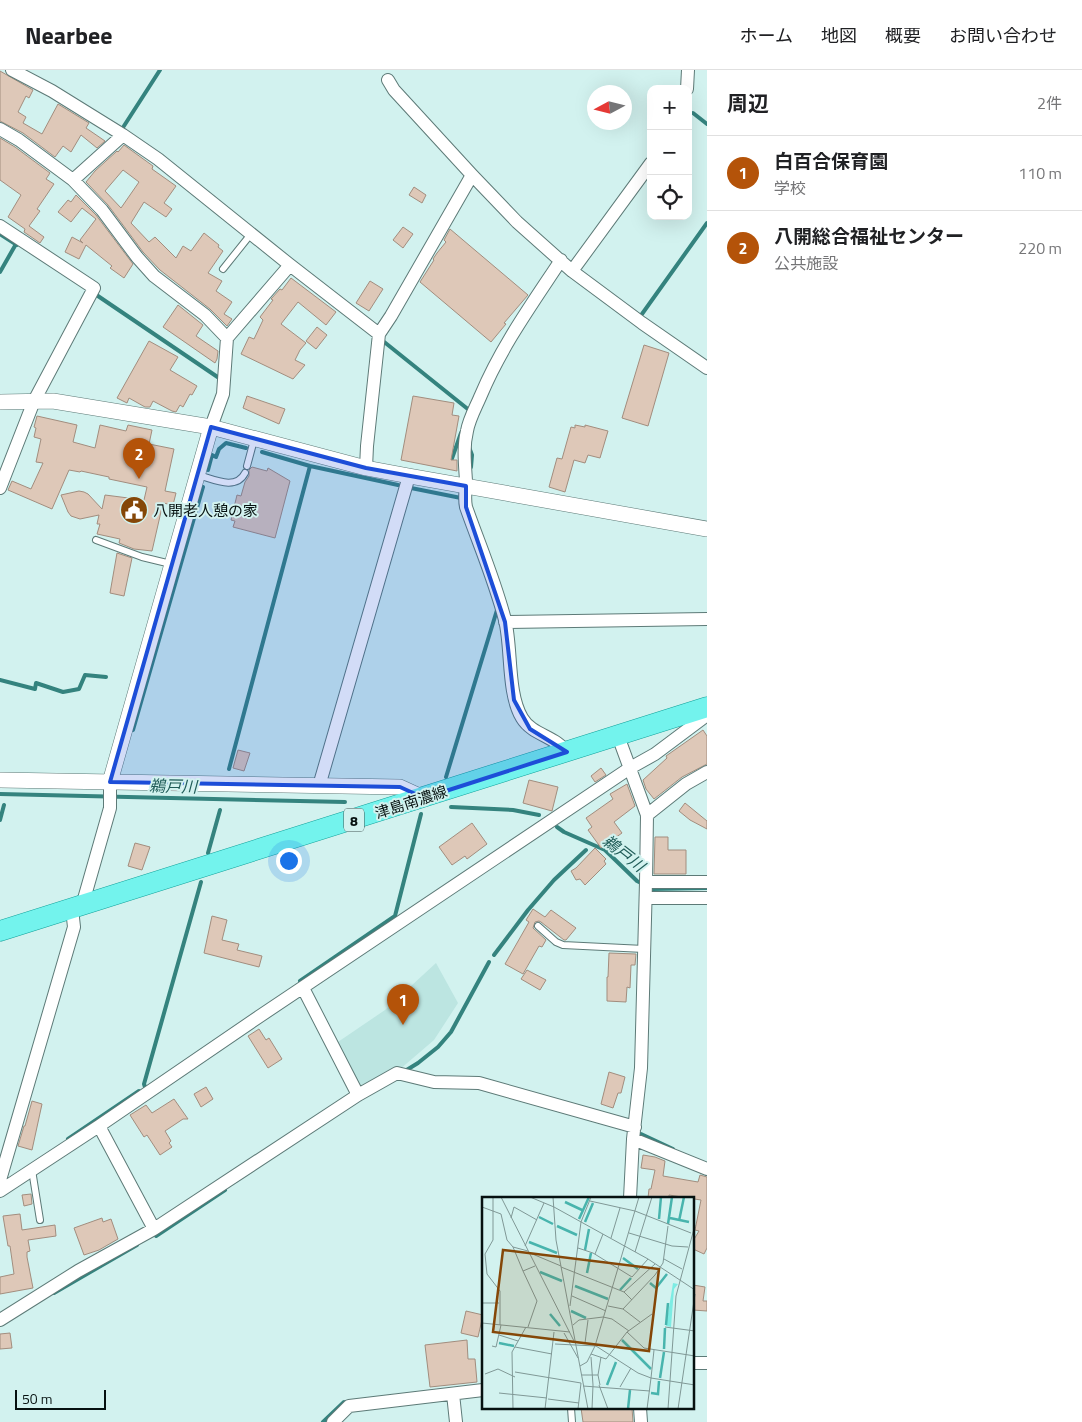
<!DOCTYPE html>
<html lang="ja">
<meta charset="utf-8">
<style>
body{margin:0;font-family:"Titillium Web","Noto Sans JP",sans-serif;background:#f2f2f2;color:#202124}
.controls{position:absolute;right:15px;top:15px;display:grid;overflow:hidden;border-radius:10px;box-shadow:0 5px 20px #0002}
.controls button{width:45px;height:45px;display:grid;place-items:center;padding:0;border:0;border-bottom:1px solid #e0e0e0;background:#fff;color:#202124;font:25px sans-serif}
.compass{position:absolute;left:587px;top:15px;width:45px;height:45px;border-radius:50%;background:#fff;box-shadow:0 5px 20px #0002;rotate:263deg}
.scale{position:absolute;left:15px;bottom:12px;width:91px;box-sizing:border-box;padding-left:5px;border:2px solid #061110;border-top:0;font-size:14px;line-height:18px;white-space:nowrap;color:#061110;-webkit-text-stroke:4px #d2f2ef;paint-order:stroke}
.you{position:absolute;left:288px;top:790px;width:18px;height:18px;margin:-12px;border:4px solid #fff;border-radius:50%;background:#1a73e8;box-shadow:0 0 0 8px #1a73e833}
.badge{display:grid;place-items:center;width:32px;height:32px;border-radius:50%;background:#b45309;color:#fff;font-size:16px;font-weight:700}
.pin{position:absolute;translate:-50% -41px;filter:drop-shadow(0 1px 2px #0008)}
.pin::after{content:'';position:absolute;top:26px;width:18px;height:15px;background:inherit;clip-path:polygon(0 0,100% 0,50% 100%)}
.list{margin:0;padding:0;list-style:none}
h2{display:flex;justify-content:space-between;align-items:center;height:65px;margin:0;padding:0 20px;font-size:21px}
h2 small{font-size:16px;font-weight:400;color:#757577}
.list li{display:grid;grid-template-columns:32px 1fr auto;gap:15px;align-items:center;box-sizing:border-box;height:75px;padding:0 20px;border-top:1px solid #e0e0e0}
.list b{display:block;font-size:19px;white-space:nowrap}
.list p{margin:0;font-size:16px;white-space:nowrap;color:#757577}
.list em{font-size:16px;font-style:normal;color:#757577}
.icon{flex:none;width:28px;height:28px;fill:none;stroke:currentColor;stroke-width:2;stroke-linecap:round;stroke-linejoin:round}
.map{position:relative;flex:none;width:707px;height:1352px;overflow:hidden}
header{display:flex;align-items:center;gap:30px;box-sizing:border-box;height:70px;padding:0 25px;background:#fff;border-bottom:1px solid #e0e0e0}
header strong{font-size:24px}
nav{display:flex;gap:28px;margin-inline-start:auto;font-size:18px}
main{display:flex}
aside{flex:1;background:#fff}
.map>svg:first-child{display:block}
.built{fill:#bce5e1}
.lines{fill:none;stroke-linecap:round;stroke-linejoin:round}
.stream{stroke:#34837e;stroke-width:4}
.building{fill:#dec8b8;stroke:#a28d7e;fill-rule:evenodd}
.service-casing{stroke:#5d7a77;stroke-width:8}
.minor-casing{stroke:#5d7a77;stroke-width:14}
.tertiary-casing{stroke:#5d7a77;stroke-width:16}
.primary-casing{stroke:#109f98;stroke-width:21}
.service{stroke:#fff;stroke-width:6}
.minor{stroke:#fff;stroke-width:12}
.tertiary{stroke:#fff;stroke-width:15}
.primary{stroke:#73f3ed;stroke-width:20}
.marked{fill:#1d4ed8;fill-opacity:0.2;stroke:#1d4ed8;stroke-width:4;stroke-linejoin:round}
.labels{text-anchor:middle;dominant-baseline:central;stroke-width:4;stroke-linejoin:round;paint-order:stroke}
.shield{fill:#d2f2ef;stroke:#435453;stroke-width:1}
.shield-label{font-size:14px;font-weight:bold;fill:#061110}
.poi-label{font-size:15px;fill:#061110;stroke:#d2f2ef;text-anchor:start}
.street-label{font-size:15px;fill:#061110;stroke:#d2f2ef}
.water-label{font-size:16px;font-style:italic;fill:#205c58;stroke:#d2f2ef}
.inset-river{fill:none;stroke:#48b4ad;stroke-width:2.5}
.inset-road{fill:none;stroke:#809896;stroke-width:1}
.view{fill:#854708;fill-opacity:0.15;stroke:#854708;stroke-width:2.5}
.inset-edge{fill:none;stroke:#061110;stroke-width:2.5}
</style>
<header>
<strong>Nearbee</strong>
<nav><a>ホーム</a><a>地図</a><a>概要</a><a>お問い合わせ</a></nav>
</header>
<main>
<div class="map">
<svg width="707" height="1352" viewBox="0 0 707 1352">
<rect width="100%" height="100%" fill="#d2f2ef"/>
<path class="built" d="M436,893L458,933L434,970L399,1000L359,1017L335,974L385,940Z"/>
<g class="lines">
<path class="stream" d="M693,43L707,54
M122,59L160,0
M0,164L17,175
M0,202L16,174
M95,224L219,308V311
M642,244L707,153
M383,271L469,340
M469,377L472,385L471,397
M262,382L310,396L398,415
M450,394L461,363
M208,400L212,385L216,387L219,379L226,373L246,378
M411,418L461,428L462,431
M0,610L35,619L36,613L63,622L79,619L85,605L106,607
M133,660L203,417
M229,699L310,396
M446,707L497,540
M0,724L345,732
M451,737L513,740L539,745
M0,750L4,735
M557,757L564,762L605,780L637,811L653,819L707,818
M208,783L220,740
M494,885L528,840L554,810L586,780
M300,911L395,846L421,744
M405,1001L418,993L438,977L451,962L489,892
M145,1017L144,1014L201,812
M641,1064L673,1079
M68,1069L139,1021
M156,1166L225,1120
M54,1223L137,1175
M323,1352L344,1332"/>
</g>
<path class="building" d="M0,1L33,20L29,28L26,26L18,42L26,47L23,53L42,64L58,34L89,53L86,58L105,71L97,78L81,65L71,82L63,76L55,87L23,63L0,51Z
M0,68L15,77L50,103L46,109L54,114L37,139L40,141L29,156L44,167L40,173L24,162L25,159L8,147L21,125L0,110Z
M124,75L153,96L152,99L176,116L164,133L172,139L166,147L144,132L131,153L149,172L155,167L176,188L183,176L191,181L204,163L219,175L218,177L223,181L208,203L222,211L216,221L232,232L224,244L232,249L227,256L210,239L160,200L143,182L108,135L86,112L95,101L117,81L118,82ZM123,100L139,112L121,138L105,121Z
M414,117L426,125L422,133L409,125Z
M76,125L96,145L133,194L124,208L110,198L112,196L86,175L79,189L65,182L72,167L83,173L80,170L96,149L82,138L71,152L58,142L68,130L71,132Z
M403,157L413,164L403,178L393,170Z
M450,159L528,225L504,253L506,254L491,272L420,212L434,190L433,189L437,183L446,172L444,170Z
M291,208L336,242L326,255L298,232L281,254L306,273L300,280L295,290L305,295L293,309L241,284L249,267L254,269L263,250L260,247L273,230L271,229L280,219L282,220Z
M370,211L383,219L369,241L356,233Z
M178,235L203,255L196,266L218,281L217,289L215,293L163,257Z
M317,257L327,265L316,279L306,271Z
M149,271L178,287L170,300L197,316L192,325L190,324L183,337L180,335L176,342L172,341L153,331L150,337H145L129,328L127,333L117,328Z
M644,275L669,283L648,356L622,348Z
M247,326L285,339L279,354L243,338Z
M413,326L454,333L452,345L459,346L451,390H457V401L401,390Z
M37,346L77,355L73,372L95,378L100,355L126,361L128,355L152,360L149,374L174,379L165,421L176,423L173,435L163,433L152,481L134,479L119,473L120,469L97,464L100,454H97L99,445L80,449L71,446L68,442L61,425L79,421L84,422L88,424L102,439L105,425L144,430L147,417L109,409V407L81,401L80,402L69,400L52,439L8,420L12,411L31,419L43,393L36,392L41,369L34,367L36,358L34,357Z
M575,355L585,357V355L608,361L600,388L588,385L585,393L574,390L565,422L549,417L557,388L562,389L571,357L575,358Z
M252,397L267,401L268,398L290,411L275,468L233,457L235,451L231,450L237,425L241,426L245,412L249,406V400Z
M117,483L132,488L124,526L110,523Z
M703,660L707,666V694L682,707L654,729L646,719L643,710L667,688L666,686Z
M238,680L250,683L244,701L233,698Z
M601,698L606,705L595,712L591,706Z
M529,710L558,717L552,741L523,733Z
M627,714L635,736L614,752L622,763L601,778L588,760L592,757L586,748L613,729L610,724Z
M685,733L707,751V759L690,750L679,741Z
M472,753L487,774L467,789L465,786L452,795L439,777Z
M655,767H668V780H686V804H654Z
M135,773L150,777L142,800L128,796Z
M595,778L606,789L604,791L606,794L585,815L580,809L576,810L571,801L576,798Z
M533,839L545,847L551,840L576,858L566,870H564L541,852L539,851L535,852L533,858L546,870L542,877L539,876L523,904L505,894L529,852L526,850Z
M212,846L227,850L222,870L239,874L237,880L262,886L259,897L204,883Z
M609,883L636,884L635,895H631L630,918L627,917L626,932L607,931V907H608Z
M527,900L546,910L540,920L521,909Z
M259,959L266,970L269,968L282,989L268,998L248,966Z
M609,1002L625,1007L621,1023H618L613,1038L601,1034Z
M206,1017L213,1029L201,1037L194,1024Z
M174,1029L188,1049H183L165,1061L171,1071L169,1073L172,1077L160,1085L147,1065L144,1067L130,1045L146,1035L152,1043Z
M32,1031L42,1034L32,1080L18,1076L24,1056H25Z
M643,1085L655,1087L665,1091L663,1106L698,1112L700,1105L707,1107V1178L704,1184L693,1179V1171L699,1161L695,1160L701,1130L669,1125V1128H648L649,1119H651L655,1100L641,1098Z
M31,1124L32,1134L24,1136L22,1125Z
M20,1144L22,1160L55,1155L56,1166L28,1170L30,1181L27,1182V1187L33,1218L0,1224V1207L14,1204L10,1176H8L3,1146Z
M102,1148L103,1152L111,1149L118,1169L99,1180L84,1185L74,1158Z
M693,1215L705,1217L703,1231H707V1241L693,1240Z
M466,1241L483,1245L478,1267L461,1263Z
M10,1263L12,1278L0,1279V1264Z
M467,1270L468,1289H475L477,1312L430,1317L425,1275Z
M581,1338H632L633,1352H583Z"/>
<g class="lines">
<g class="service-casing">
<path id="service" d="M223,199L251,164
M247,396L254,370
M198,405C213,409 236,421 245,403
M96,470L142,487L171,494
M538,856L556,872L563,875L644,879
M32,1100L40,1150
M571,1338L572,1352"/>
</g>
<g class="minor-casing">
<path id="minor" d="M12,0L52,21L123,65L158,89L290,195L379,264L367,376L366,398
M388,10L394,20L472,105L517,152L572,201L642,253L707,298
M687,19L688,0
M0,59L19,70L73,110L102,140L137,187L154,206L205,245L227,268
M73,110L123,65
M0,156L94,218L34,331L0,418
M561,190C532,234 501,277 481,325C476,337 469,349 467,361C463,377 465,394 466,411C466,420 464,428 466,437C479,474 495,511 505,550C512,578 507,623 522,648C532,665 555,666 567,682
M572,201L651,93
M379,264L391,246L472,105
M211,357L223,324L227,268L290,195
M505,552L707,549
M618,666L647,745L646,812L641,998L633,1069L630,1128
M319,716L409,406
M647,745L686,714L707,702
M646,812H707
M646,828H707
M82,836L110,738V712
M303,918L358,1025
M633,1069L707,1099
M0,1110L74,857L72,839
M0,1121L99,1056L260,946L630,698L655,684L707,645
M154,1159L358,1025L397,1003L434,1012L479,1013L635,1057
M0,1250L78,1201L154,1159L99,1056
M693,1293H707
M453,1324L456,1352
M640,1338L641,1352
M333,1352L349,1336L483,1320"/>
</g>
<g class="tertiary-casing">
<path id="tertiary" d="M0,332L53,331L211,357L366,398L409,406L707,459
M0,710L400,717L424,728
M110,712L211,357"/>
</g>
<g class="primary-casing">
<path id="primary" d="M0,861L707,637"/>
</g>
<use href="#service" class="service"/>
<use href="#minor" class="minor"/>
<use href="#tertiary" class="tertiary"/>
<use href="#primary" class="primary"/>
</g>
<path class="marked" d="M211,357L366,398L466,416V437L505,552L514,630L530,659L567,682L424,728L400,717L110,712Z"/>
<defs>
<g id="civic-disc" transform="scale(1.4375)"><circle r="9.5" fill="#854708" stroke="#d2f2ef"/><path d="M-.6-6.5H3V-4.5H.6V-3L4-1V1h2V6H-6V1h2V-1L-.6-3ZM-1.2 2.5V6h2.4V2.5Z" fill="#fff"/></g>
</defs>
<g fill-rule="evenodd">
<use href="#civic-disc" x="134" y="440"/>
</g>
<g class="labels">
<rect class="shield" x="344" y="738.5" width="20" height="23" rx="4"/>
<g class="shield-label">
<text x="354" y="750">8</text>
</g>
<g class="poi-label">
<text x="153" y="440">八開老人憩の家</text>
</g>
<g class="street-label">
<text transform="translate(411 732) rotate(-18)">津島南濃線</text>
</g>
<g class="water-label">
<text transform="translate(173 716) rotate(1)">鵜戸川</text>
<text transform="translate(624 783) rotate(38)">鵜戸川</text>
</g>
</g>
<g transform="translate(482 1127)">
<rect width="212" height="212" fill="#d2f2ef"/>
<path d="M191,86L196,87L192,92L189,130L184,129Z" fill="#7cece3"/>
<path class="inset-river" d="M83,5L100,13M57,20L71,27M188,21L207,25M97,22L107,0M177,22L179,0M197,24L202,0M103,25L111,6M186,27L190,0M75,29L95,38M47,45L75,56M103,53L107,32M141,61L156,72M58,75L80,84M105,76L109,56M168,86L174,91L185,77M93,89L126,102M138,93L149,81M89,114L104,121M68,117L78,129M184,128L186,106M140,143L169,172M17,146L32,149M182,152L183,131M178,181L182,155M125,188L134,165M169,196L176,197L177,184M146,212L148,193"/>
<path class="inset-road" d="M11,0V43L3,57L5,77L18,94V128M19,0L92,144M48,0L72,10M71,0L74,43L106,212M108,4L153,14L209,36M0,10L19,17L25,43L31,50L46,54M72,10L166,62L213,93M29,21L32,10L55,23M147,36L190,49L206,50M129,41L138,11M43,49L62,6M31,50L41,74L53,69M96,51L111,56L150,80L166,62M153,55L170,0M48,56L79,69M113,57L121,37M182,62L200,72M79,70L142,95L150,103M41,74L55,104L46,130M142,95L173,67M90,99L124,114M0,106H17M88,109L99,25L109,0M126,109L141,112L173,78L181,66L186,29M141,112L158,125M0,126L88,135M91,128L97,123L121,120L130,122L147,134M183,130L213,134M145,135L162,151L213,159M82,136L96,161M17,138L36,144M103,146L106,123M73,147L114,149L156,176L169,181L165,212M10,149L14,150L19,128M33,150L70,157M172,153L169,181L213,188M109,157L124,162L145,135L170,117M109,160L111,188M98,169L105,165L113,149L157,0M33,175L99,186M3,177L16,172L33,180M100,178H116L118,188M116,178L119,160M117,188L126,212M101,189L168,194M138,190L149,171M17,196L65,201M66,202L97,206M31,212L30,155L44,130M63,212L72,135M96,212L99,186M110,212L111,188M186,212L194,99L213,28M196,212L213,97"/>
<path class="view" d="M21,53L177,72L167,154L11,135Z"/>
<rect width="212" height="212" class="inset-edge"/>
</g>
</svg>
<div class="controls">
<button>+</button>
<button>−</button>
<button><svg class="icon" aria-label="locate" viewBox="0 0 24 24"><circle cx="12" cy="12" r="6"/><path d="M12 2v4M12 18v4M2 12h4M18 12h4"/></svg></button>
</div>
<svg class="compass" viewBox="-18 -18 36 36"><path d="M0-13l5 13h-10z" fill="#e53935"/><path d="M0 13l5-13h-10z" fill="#757577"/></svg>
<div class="scale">50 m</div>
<div class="you"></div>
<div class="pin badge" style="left:403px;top:955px">1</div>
<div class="pin badge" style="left:139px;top:409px">2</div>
</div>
<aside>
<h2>周辺<small>2件</small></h2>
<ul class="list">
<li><span class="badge">1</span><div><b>白百合保育園</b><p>学校</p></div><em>110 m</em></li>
<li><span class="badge">2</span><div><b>八開総合福祉センター</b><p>公共施設</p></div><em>220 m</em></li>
</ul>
</aside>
</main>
